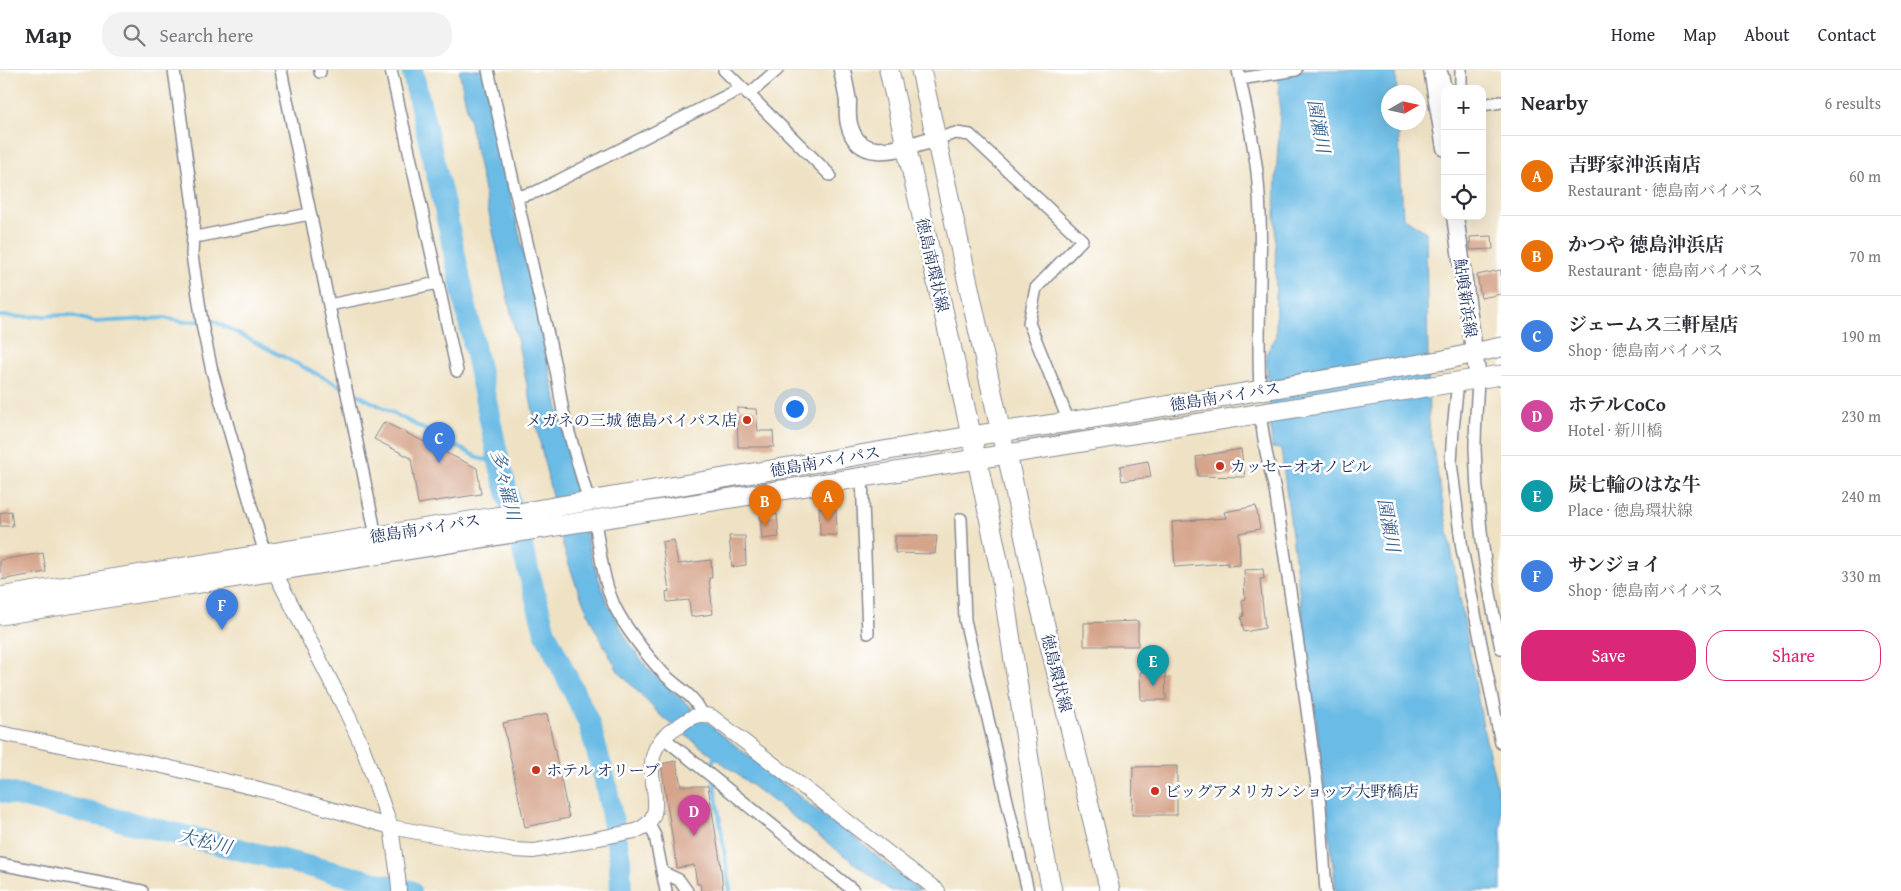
<!DOCTYPE html>
<meta charset="utf-8">
<style>
body{margin:0;font-family:"Gentium Book Plus","Noto Serif JP",serif;background:#f2f2f3;color:#2b2b33}
.controls{position:absolute;right:15px;top:15px;display:grid;overflow:hidden;border-radius:10px;box-shadow:0 5px 20px #0002}
.controls button{width:45px;height:45px;display:grid;place-items:center;padding:0;border:0;border-bottom:1px solid #e1e1e2;background:#fff;color:#2b2b33;font:25px sans-serif}
.compass{position:absolute;left:1381px;top:15px;width:45px;height:45px;border-radius:50%;background:#fff;box-shadow:0 5px 20px #0002;rotate:81deg}
.you{position:absolute;left:794px;top:338px;width:18px;height:18px;margin:-12px;border:4px solid #fff;border-radius:50%;background:#1a73e8;box-shadow:0 0 0 8px #1a73e833}
.badge{display:grid;place-items:center;width:32px;height:32px;border-radius:50%;background:#db2777;color:#fff;font-size:16px;font-weight:700}
.pin{position:absolute;translate:-50% -41px;filter:drop-shadow(0 1px 2px #0008)}
.pin::after{content:'';position:absolute;top:26px;width:18px;height:15px;background:inherit;clip-path:polygon(0 0,100% 0,50% 100%)}
.list{margin:0;padding:0;list-style:none}
h2{display:flex;justify-content:space-between;align-items:center;height:65px;margin:0;padding:0 20px;font-size:21px}
h2 small{font-size:16px;font-weight:400;color:#7c7c81}
.list li{display:grid;grid-template-columns:32px 1fr auto;gap:15px;align-items:center;box-sizing:border-box;height:80px;padding:0 20px;border-top:1px solid #e1e1e2}
.list b{display:block;font-size:19px;white-space:nowrap}
.list p{margin:0;font-size:16px;white-space:nowrap;color:#7c7c81}
.list em{font-size:16px;font-style:normal;color:#7c7c81}
.actions{display:flex;gap:10px;padding:15px 20px}
.actions a{flex:1;padding:11px 0;border:1px solid #db2777;border-radius:20px;text-align:center;font-size:18px;color:#db2777}
.actions .main{background:#db2777;color:#fff}
.icon{flex:none;width:28px;height:28px;fill:none;stroke:currentColor;stroke-width:2;stroke-linecap:round;stroke-linejoin:round}
.map{position:relative;flex:none;width:1501px;height:821px;overflow:hidden}
header{display:flex;align-items:center;gap:30px;box-sizing:border-box;height:70px;padding:0 25px;background:#fff;border-bottom:1px solid #e1e1e2}
header strong{font-size:24px}
nav{display:flex;gap:28px;margin-inline-start:auto;font-size:18px}
.search{width:350px;height:45px;background:#f2f2f3;display:flex;align-items:center;gap:12px;box-sizing:border-box;padding:0 18px;border-radius:20px;color:#7c7c81;font-size:19px}
main{display:flex}
aside{flex:1;background:#fff}
.map>svg:first-child{display:block}
.water{fill:#6abbe5;stroke:#4275a2}
.lines{fill:none;stroke-linecap:round;stroke-linejoin:round}
.stream{stroke:#6abbe5;stroke-width:4}
.river{stroke:#6abbe5;stroke-width:22}
.building{fill:#d5a48b}
.minor-casing{stroke:#858891;stroke-width:14}
.tertiary-casing{stroke:#858891;stroke-width:16}
.secondary-casing{stroke:#858891;stroke-width:19}
.primary-casing{stroke:#858891;stroke-width:21}
.trunk-casing{stroke:#858891;stroke-width:21}
.minor{stroke:#fff;stroke-width:11}
.tertiary{stroke:#fff;stroke-width:14}
.secondary{stroke:#fff;stroke-width:16}
.primary{stroke:#fff;stroke-width:19}
.trunk{stroke:#fff;stroke-width:19}
.poi-dot{fill:#c8321e;stroke:#fff;stroke-width:2}
.labels{text-anchor:middle;dominant-baseline:central;stroke-width:5;stroke-linejoin:round;paint-order:stroke}
.street-label{font-size:16px;fill:#1b2f5e;stroke:#fff}
.poi-label{font-size:16px;fill:#1b2f5e;stroke:#fff;text-anchor:start}
.water-label{font-size:18px;font-style:italic;fill:#37608d;stroke:#fff}
</style>
<header>
<strong>Map</strong>
<div class="search"><svg class="icon" aria-label="search" viewBox="0 0 24 24"><circle cx="10" cy="10" r="6"/><path d="M15 15l6 6"/></svg>Search here</div>
<nav><a>Home</a><a>Map</a><a>About</a><a>Contact</a></nav>
</header>
<main>
<div class="map">
<svg width="1501" height="821" viewBox="0 0 1501 821">
<rect width="100%" height="100%" fill="#fff"/>
<filter id="ink" filterUnits="userSpaceOnUse"><feTurbulence type="fractalNoise" baseFrequency=".02" numOctaves="2"/><feDisplacementMap in="SourceGraphic" scale="10" xChannelSelector="R" yChannelSelector="G"/><feConvolveMatrix kernelMatrix="1 2 1 2 8 2 1 2 1" color-interpolation-filters="sRGB"/></filter>
<filter id="wash" filterUnits="userSpaceOnUse"><feTurbulence type="fractalNoise" baseFrequency=".0096" numOctaves="4" result="noise"/><feDisplacementMap in="SourceGraphic" scale="20" xChannelSelector="R" yChannelSelector="G"/><feGaussianBlur stdDeviation="1.12" result="paint"/><feColorMatrix in="noise" values="0 0 0 0 0 0 0 0 0 0 0 0 0 0 0 0 0 1.4 0 .05"/><feComposite in="paint" operator="in"/></filter>
<g filter="url(#wash)">
<rect width="100%" height="100%" fill="#efe2c4"/>
<path class="water" d="M459,0H483L591,487L607,532L628,572L648,599L716,660L831,752L846,760L889,797L920,821H891L663,648L618,601L594,557L576,515L563,476L486,130Z
M1278,0H1399L1396,4L1397,22H1388V52L1398,53L1403,147L1426,162L1429,356L1484,662L1501,734V821H1336L1323,707L1281,379L1272,378L1266,284L1276,267L1275,129L1280,41Z"/>
<g class="lines">
<path class="stream" d="M0,246L20,247L69,245L94,252L164,248L184,252L212,250L342,317
M349,320L481,389L499,392
M713,704L712,694L716,682
M714,711L730,821"/>
<path class="river" d="M412,0L441,121L499,392L545,562L589,653L605,710L620,789L621,821
M0,721L410,821"/>
</g>
<g id="blocks">
<path class="building" d="M1492,166L1493,179L1470,180V167Z
M1501,200V224L1481,228L1477,205Z
M737,338L756,339L758,361H773L774,377H738Z
M384,352L477,398L481,424L418,434L411,388L374,369Z
M1241,379L1245,407L1198,406L1196,387Z
M1148,391L1151,407L1122,411L1120,396Z
M836,436L837,465H820L819,437Z
M1256,436L1260,459L1239,463L1240,495L1228,496V493L1175,497L1172,452L1226,448L1224,442Z
M11,441L13,456H0V443Z
M777,444L779,467L762,469L760,446Z
M729,466H745L746,495L732,497Z
M895,466H937L935,484L895,483Z
M674,470L678,494L711,490L712,508H709L713,544L691,547L689,530L667,532L666,522L669,521L662,472Z
M43,483L46,502L0,510V490Z
M1263,499L1264,509H1260L1265,558L1244,562L1241,547L1244,546L1242,530L1245,529L1244,514H1245L1244,500Z
M1138,551V576H1084V553Z
M1165,601L1166,630H1141L1140,602Z
M547,644L569,748L525,757L503,653Z
M676,691L681,716H708L720,790L723,821H701L700,814H697L694,795L677,798L661,694Z
M1177,696V745H1132L1133,697Z"/>
</g>
</g>
<g filter="url(#ink)">
<use href="#blocks" fill-opacity="0" stroke="#858891" stroke-width="1"/>
<g class="lines">
<g class="minor-casing">
<path id="minor" d="M174,0L194,142L192,185L203,259L212,301L265,484
M281,0L376,466
M320,0V2
M488,0L557,305L563,342L589,432
M724,0L830,105
M1238,0C1245,33 1253,68 1257,102C1265,174 1256,247 1260,320
M1441,0L1446,19
M1240,9L1296,0
M1461,19V0
M748,25L777,0
M1482,35L1501,32
M935,69L956,63L970,65L1082,170L1036,218L1029,253L1069,352
M517,127L536,122L742,18
M193,166H201L309,144
M438,213L457,301
M329,235L438,213L391,0
M1478,309C1477,332 1475,355 1475,378C1477,444 1486,513 1501,578
M1458,312L1453,359L1451,393L1462,479L1501,673
M1260,344L1266,382L1275,420L1300,588L1320,736L1326,821
M862,407L868,563
M961,449L965,550L1028,821
M595,450C599,476 603,511 614,535C623,555 648,587 663,603C676,617 695,625 702,644
M664,668L854,821
M649,754L655,766L666,821
M0,794L142,821
M662,802L679,810L687,821"/>
</g>
<g class="tertiary-casing">
<path id="tertiary" d="M270,493L345,639L362,676L391,757L398,807L399,821
M0,663L154,694L276,723L391,757L513,780L534,781L635,761C673,747 644,711 654,683C658,671 669,661 680,655C691,647 697,643 711,646L938,821"/>
</g>
<g class="secondary-casing">
<path id="secondary" d="M842,0C844,10 846,20 848,31C848,38 847,46 849,54C859,97 905,76 935,69
M1432,0L1445,78
M1455,146L1478,309"/>
</g>
<g class="primary-casing">
<path id="primary" d="M1007,384L1032,502L1110,821
M977,389L1001,505L1040,762L1052,821"/>
</g>
<g class="trunk-casing">
<path id="trunk" d="M889,0L974,377
M921,0L1003,372
M0,527L489,448L971,366L1069,352L1444,290L1501,277
M0,545L1501,305"/>
</g>
<use href="#minor" class="minor"/>
<use href="#tertiary" class="tertiary"/>
<use href="#secondary" class="secondary"/>
<use href="#primary" class="primary"/>
<use href="#trunk" class="trunk"/>
</g>
</g>
<g class="poi-dot">
<circle cx="747" cy="350" r="5"/>
<circle cx="1220" cy="396" r="5"/>
<circle cx="536" cy="700" r="5"/>
<circle cx="1155" cy="721" r="5"/>
</g>
<g class="labels">
<g class="street-label">
<text transform="translate(933 195) rotate(77)">徳島南環状線</text>
<text transform="translate(1466 228) rotate(82)">鮎喰新浜線</text>
<text transform="translate(1225 326) rotate(-9)">徳島南バイパス</text>
<text transform="translate(825 391) rotate(-10)">徳島南バイパス</text>
<text transform="translate(425 458) rotate(-9)">徳島南バイパス</text>
<text transform="translate(1057 603) rotate(76)">徳島環状線</text>
</g>
<g class="poi-label">
<text x="737" y="350" text-anchor="end">メガネの三城 徳島バイパス店</text>
<text x="1230" y="396">カッセーオオノビル</text>
<text x="546" y="700">ホテル オリーブ</text>
<text x="1165" y="721">ビッグアメリカンショップ大野橋店</text>
</g>
<g class="water-label">
<text transform="translate(1319 56) rotate(80)">園瀬川</text>
<text transform="translate(506 415) rotate(76)">多々羅川</text>
<text transform="translate(1389 455) rotate(80)">園瀬川</text>
<text transform="translate(205 771) rotate(14)">大松川</text>
</g>
</g>
</svg>
<div class="controls">
<button>+</button>
<button>−</button>
<button><svg class="icon" aria-label="locate" viewBox="0 0 24 24"><circle cx="12" cy="12" r="6"/><path d="M12 2v4M12 18v4M2 12h4M18 12h4"/></svg></button>
</div>
<svg class="compass" viewBox="-18 -18 36 36"><path d="M0-13l5 13h-10z" fill="#e53935"/><path d="M0 13l5-13h-10z" fill="#7c7c81"/></svg>
<div class="you"></div>
<div class="pin badge" style="left:828px;top:451px;background:#e8710a">A</div>
<div class="pin badge" style="left:765px;top:456px;background:#e8710a">B</div>
<div class="pin badge" style="left:439px;top:393px;background:#3f7fe0">C</div>
<div class="pin badge" style="left:694px;top:766px;background:#d1479c">D</div>
<div class="pin badge" style="left:1153px;top:616px;background:#0f9aa8">E</div>
<div class="pin badge" style="left:222px;top:560px;background:#3f7fe0">F</div>
</div>
<aside>
<h2>Nearby<small>6 results</small></h2>
<ul class="list">
<li><span class="badge" style="background:#e8710a">A</span><div><b>吉野家沖浜南店</b><p>Restaurant · 徳島南バイパス</p></div><em>60 m</em></li>
<li><span class="badge" style="background:#e8710a">B</span><div><b>かつや 徳島沖浜店</b><p>Restaurant · 徳島南バイパス</p></div><em>70 m</em></li>
<li><span class="badge" style="background:#3f7fe0">C</span><div><b>ジェームス三軒屋店</b><p>Shop · 徳島南バイパス</p></div><em>190 m</em></li>
<li><span class="badge" style="background:#d1479c">D</span><div><b>ホテルCoCo</b><p>Hotel · 新川橋</p></div><em>230 m</em></li>
<li><span class="badge" style="background:#0f9aa8">E</span><div><b>炭七輪のはな牛</b><p>Place · 徳島環状線</p></div><em>240 m</em></li>
<li><span class="badge" style="background:#3f7fe0">F</span><div><b>サンジョイ</b><p>Shop · 徳島南バイパス</p></div><em>330 m</em></li>
</ul>
<div class="actions"><a class="main">Save</a><a>Share</a></div>
</aside>
</main>
